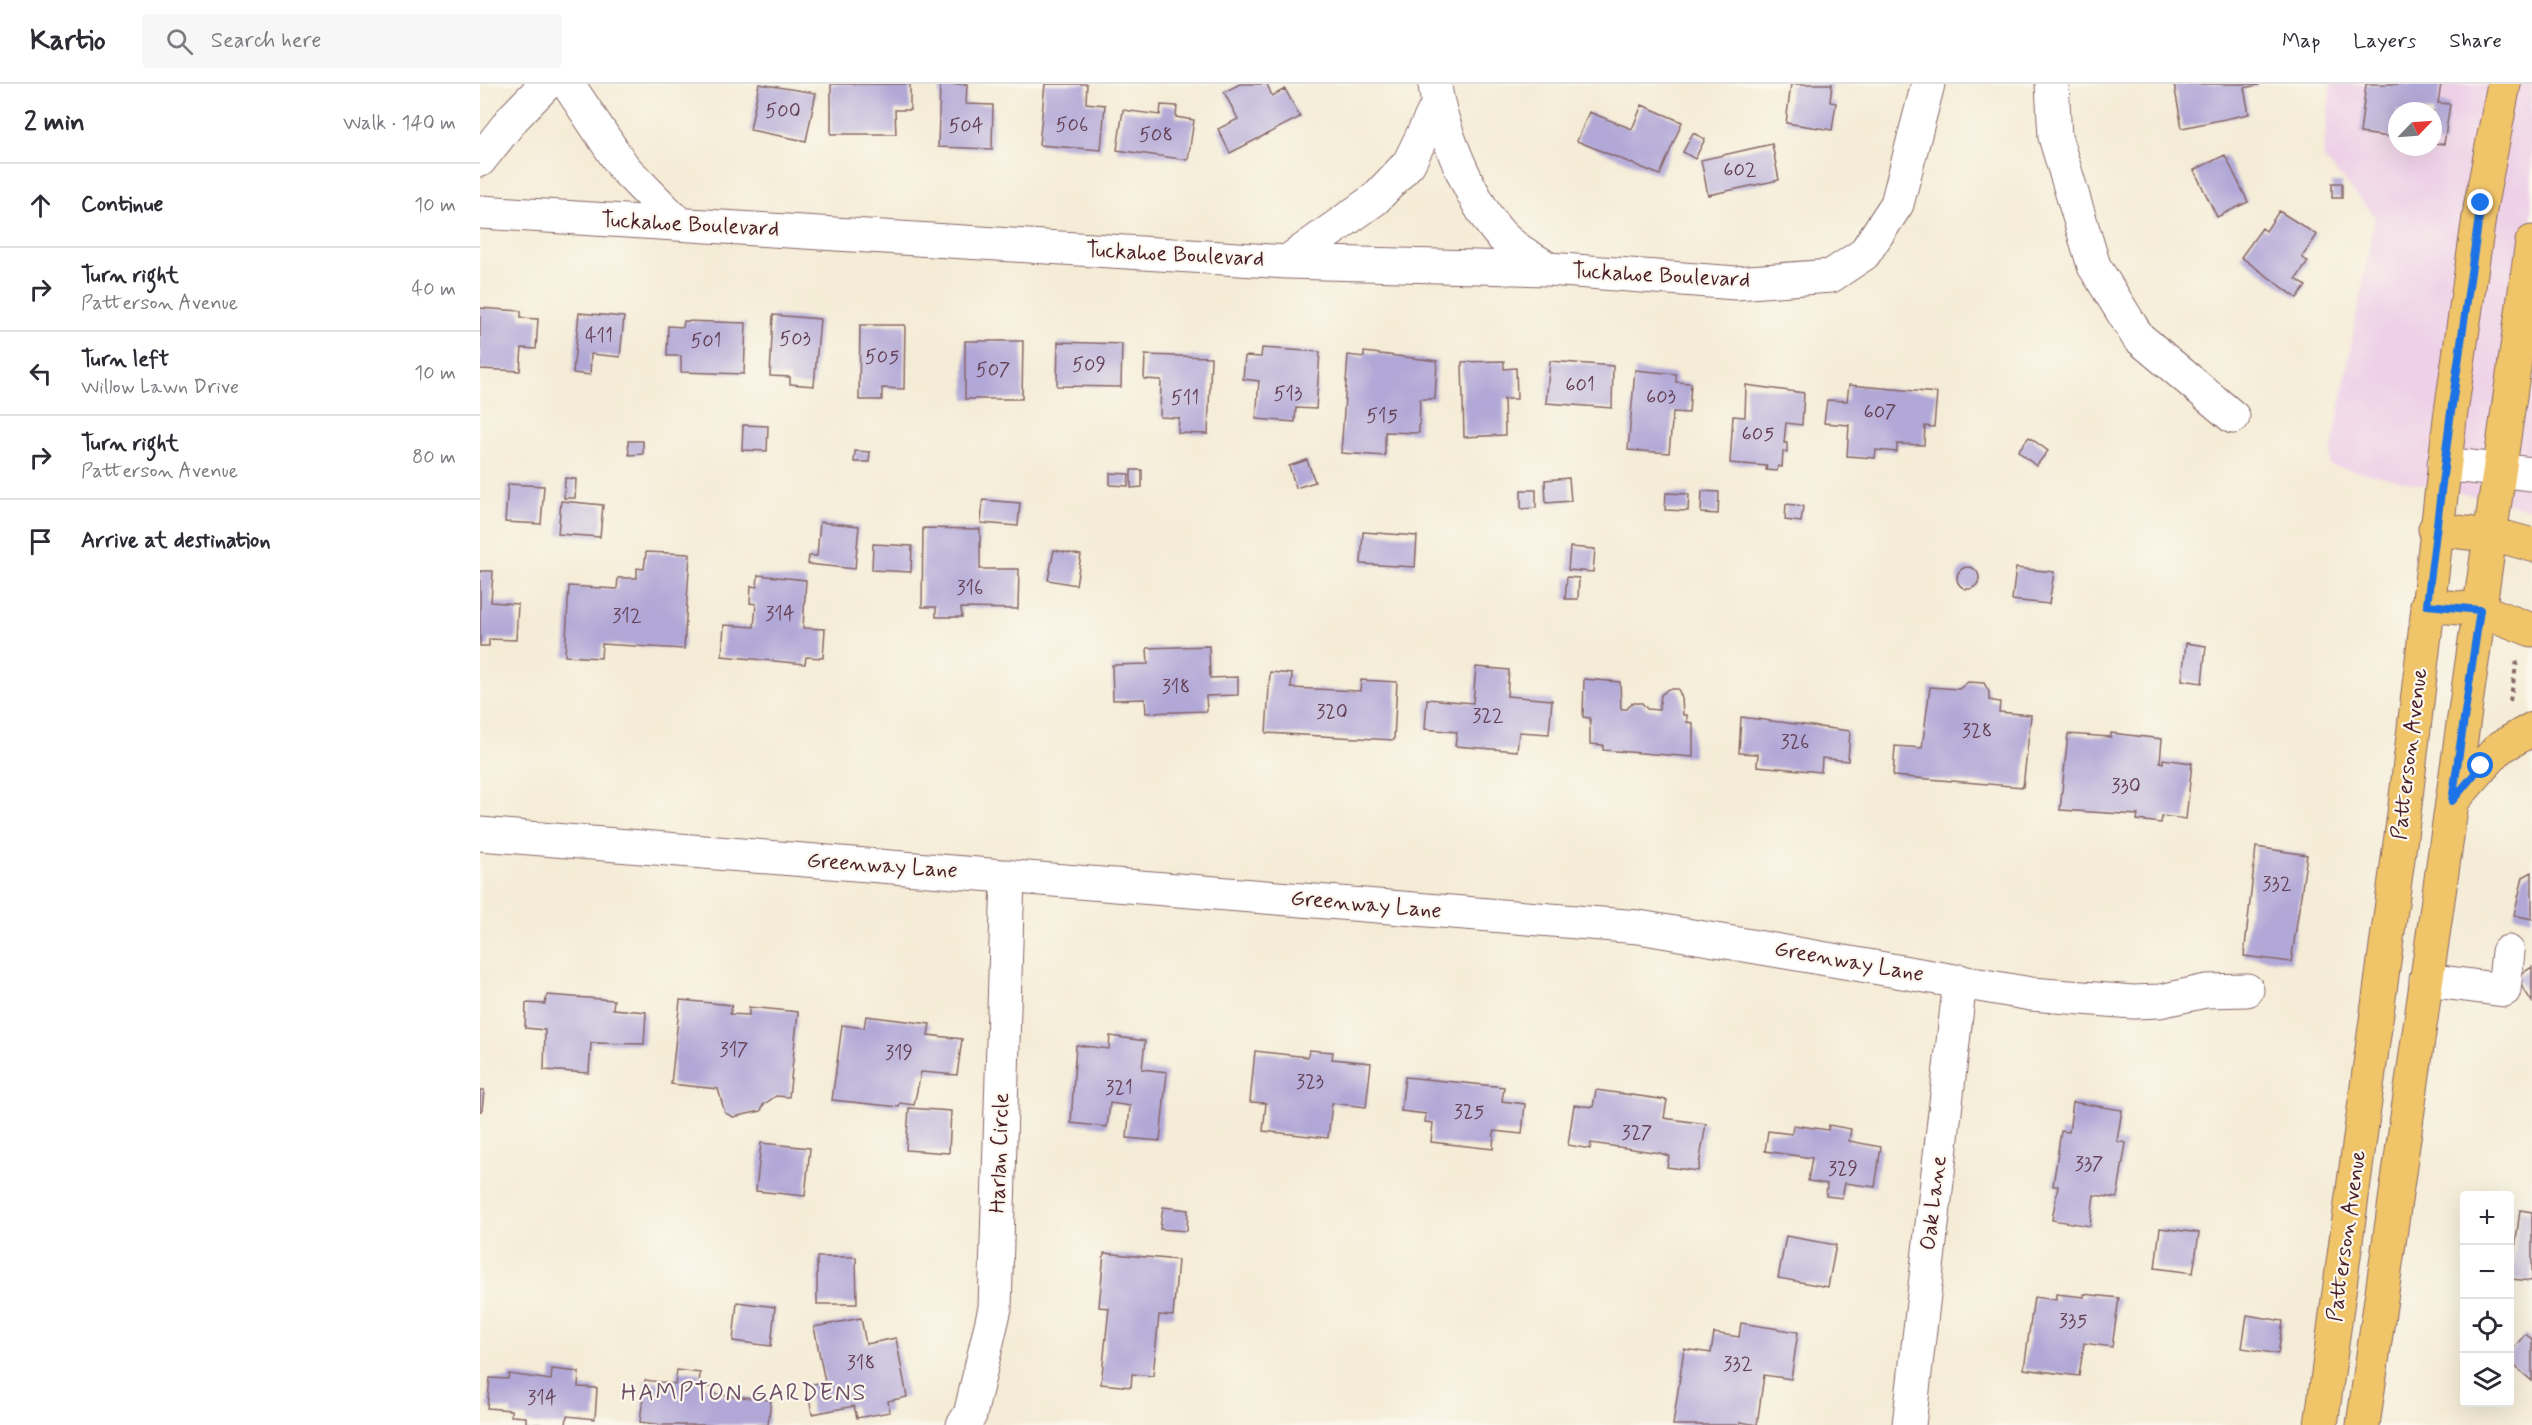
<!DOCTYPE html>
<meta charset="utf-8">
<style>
body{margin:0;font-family:Mynerve,sans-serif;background:#f7f7f7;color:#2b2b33}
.controls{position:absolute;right:18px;bottom:18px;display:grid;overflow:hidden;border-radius:6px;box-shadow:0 6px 24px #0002}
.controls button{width:54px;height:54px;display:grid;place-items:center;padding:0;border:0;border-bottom:2px solid #e1e1e2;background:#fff;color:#2b2b33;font:30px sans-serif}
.compass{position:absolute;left:1908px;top:18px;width:54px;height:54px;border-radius:50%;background:#fff;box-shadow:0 6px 24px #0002;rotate:65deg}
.stop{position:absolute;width:18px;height:18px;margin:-14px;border:4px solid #1a73e8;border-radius:50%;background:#fff}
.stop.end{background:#1a73e8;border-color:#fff;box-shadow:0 2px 6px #0008}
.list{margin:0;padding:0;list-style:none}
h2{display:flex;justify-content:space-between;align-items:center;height:78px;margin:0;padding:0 24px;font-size:26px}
h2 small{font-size:20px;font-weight:400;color:#7c7c81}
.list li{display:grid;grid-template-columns:39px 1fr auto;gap:18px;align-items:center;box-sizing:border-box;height:84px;padding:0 24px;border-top:2px solid #e1e1e2}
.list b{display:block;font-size:22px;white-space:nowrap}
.list p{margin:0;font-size:20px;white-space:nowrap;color:#7c7c81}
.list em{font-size:20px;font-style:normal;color:#7c7c81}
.icon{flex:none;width:33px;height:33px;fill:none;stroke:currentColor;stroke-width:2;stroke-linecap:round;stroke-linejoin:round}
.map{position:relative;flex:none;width:2052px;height:1341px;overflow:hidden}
header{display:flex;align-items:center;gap:36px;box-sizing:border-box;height:84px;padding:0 30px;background:#fff;border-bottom:2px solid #e1e1e2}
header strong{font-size:28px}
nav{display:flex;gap:33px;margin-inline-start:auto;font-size:21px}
.search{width:420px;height:54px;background:#f7f7f7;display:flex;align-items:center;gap:15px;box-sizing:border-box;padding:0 21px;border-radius:6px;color:#7c7c81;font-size:22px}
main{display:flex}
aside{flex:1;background:#fff}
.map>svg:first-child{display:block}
.built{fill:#eed0e7;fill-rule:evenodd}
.building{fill:#b2a8d7}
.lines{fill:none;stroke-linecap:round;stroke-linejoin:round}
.minor-casing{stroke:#866767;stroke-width:35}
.major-casing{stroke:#866767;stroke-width:35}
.path{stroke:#866767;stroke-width:4;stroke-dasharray:4.5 4.5;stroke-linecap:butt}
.minor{stroke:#fff;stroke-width:33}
.major{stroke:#f0c469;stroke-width:33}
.route{stroke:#1a73e8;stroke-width:8}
.labels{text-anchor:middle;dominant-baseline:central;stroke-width:4.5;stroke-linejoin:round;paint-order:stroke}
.number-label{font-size:20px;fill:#644156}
.street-label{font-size:22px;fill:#4a1f2b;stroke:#fbf7ec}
.neighbourhood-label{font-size:24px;letter-spacing:1.5px;fill:#6e4f67;stroke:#fbf7ec}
</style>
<header>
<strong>Kartio</strong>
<div class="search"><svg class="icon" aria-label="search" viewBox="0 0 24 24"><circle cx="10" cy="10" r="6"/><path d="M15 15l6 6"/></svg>Search here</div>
<nav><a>Map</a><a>Layers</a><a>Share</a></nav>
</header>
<main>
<aside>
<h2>2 min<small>Walk · 140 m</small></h2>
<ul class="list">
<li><svg class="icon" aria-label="ahead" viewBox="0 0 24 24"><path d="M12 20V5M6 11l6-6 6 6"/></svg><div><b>Continue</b></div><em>10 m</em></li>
<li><svg class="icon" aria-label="right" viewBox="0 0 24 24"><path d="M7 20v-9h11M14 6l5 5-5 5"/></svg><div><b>Turn right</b><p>Patterson Avenue</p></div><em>40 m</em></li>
<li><svg class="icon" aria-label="left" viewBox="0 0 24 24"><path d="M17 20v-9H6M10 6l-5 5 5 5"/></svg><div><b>Turn left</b><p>Willow Lawn Drive</p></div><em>10 m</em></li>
<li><svg class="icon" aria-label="right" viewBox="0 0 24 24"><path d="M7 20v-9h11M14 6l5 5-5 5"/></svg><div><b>Turn right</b><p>Patterson Avenue</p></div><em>80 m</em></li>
<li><svg class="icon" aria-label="arrive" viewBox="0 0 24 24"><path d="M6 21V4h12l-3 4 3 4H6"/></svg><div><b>Arrive at destination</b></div></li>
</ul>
</aside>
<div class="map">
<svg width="2052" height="1341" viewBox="0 0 2052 1341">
<rect width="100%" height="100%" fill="#fbf7ec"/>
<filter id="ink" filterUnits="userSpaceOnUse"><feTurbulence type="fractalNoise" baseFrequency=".0167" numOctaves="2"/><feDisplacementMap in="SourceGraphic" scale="12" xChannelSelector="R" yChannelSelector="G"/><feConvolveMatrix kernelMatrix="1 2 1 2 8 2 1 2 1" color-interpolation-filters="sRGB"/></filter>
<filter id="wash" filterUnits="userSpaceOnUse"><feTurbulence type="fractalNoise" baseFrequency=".008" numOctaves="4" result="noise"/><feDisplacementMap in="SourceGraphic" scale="24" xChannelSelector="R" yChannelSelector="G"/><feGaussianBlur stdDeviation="1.35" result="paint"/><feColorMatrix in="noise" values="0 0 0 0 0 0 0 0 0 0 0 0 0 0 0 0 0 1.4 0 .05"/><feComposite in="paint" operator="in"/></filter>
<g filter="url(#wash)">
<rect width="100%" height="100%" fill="#f4ecd6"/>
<path class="built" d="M1851,0H2052V425L1849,381L1895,132L1843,73ZM1917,27H1953V63H1917Z"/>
<g id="blocks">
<path class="building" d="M279,0L336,9L326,57L270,46Z
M351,0H430V26H415L416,50H351Z
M460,0H487L486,20L513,21L512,65L458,63Z
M565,0H607L606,19L625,21L621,66L559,61Z
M760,0H787L792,12L805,5L820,33L750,69L738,45L758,35L744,8Z
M1311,0H1352L1350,18L1356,19L1352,46L1306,39Z
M1694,0H1779V1L1764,4L1769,30L1702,44Z
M1886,0H1961L1958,19L1970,20L1964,60L1953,59V27H1917V54L1880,49Z
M681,21L697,22L696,33L714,36L708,76L637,66L643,26L680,31Z
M1162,21L1202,38L1180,91L1097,57L1109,28L1152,45Z
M1213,49L1225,55L1215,75L1203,68Z
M1292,60L1299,96L1228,111L1221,76Z
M1745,71L1768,118L1737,133L1714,86Z
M1852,99H1862V114H1852Z
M1799,127L1837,151L1822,173L1828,178L1816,195L1826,202L1817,214L1761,173L1782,144L1786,147Z
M0,224L41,227V234L58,235L56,265L42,264L40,287L0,285Z
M99,229L144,233L140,273L111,270L110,291L93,289Z
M293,231L340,235L334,302L310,300V293L290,292Z
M204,237L266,239L264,290L201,288V272H187L188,242L203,243Z
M380,241H425L424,305L402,304V316H379Z
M485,257H543L542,315H485Z
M578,258L642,260L641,303L577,302Z
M782,264L840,268L836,325L816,324L815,338L776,335L779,297L763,295L765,272L781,273Z
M884,268L957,277L955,315H940L939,349L905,348V372L861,369L868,271L884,273Z
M665,271L731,273L728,350L698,349L699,334L680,333L681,296L664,295Z
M1024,277V285L1036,284L1037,315H1024L1025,351L984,353L982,278Z
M1070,277L1133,282L1132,324L1066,319Z
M1155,286L1196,290V298L1211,299L1209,329L1193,328L1189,369L1148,366Z
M1266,301L1324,309L1322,341L1306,339L1304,359H1307V369L1303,368L1302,383L1298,382L1297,387L1286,386L1287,382L1250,379L1253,332L1265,333Z
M1369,301L1457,309L1454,343L1445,342L1444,361L1417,360V368L1396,366L1395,374L1367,372L1369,341L1344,339L1347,316L1367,317Z
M263,341L288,342L287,367L262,366Z
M1549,353L1568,367L1556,382L1538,367Z
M148,357H163V370L149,371Z
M375,367L390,368L389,378H374Z
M827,376L835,398L816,404L809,382Z
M651,386H662V403L651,404Z
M630,389L649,390L648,402L630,401Z
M85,394L96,395L95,414H84Z
M1089,394L1091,417L1066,419L1065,396Z
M28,400L64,402L61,440L25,438Z
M1041,406H1056V424L1041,425Z
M1222,407L1239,408L1238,430L1221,429Z
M1186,409L1209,410L1208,427L1185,426Z
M503,416L540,419L538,442L501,439Z
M81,417L123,421L120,453L78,450Z
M1306,420L1323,422L1321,438L1305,436Z
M340,438L379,442L375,485L328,480L329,472H337Z
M443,444L500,445V485H539L538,525L481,524L482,533H456V523H442Z
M883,448L937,452L935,483L881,480Z
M393,460L432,462L431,488L392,486Z
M1090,463L1115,465L1113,488L1088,486Z
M574,466L601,471L596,501L568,496Z
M166,468L210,470L204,565L122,560L121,574L85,572L89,502L137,505L138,494H157V484L164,485Z
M1477 494a11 11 0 1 1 22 0a11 11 0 1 1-22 0Z
M1536,484L1574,488L1569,520L1532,516Z
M0,487H13L11,518L38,520L36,556L9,555V562H0Z
M278,491L326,496L323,544L345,545L343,574L326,573L325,580L242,572L244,541L274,543L276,520L270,519L271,502L277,503Z
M1087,493L1099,494L1098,515H1085Z
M1706,559L1726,562L1722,599L1702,596Z
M729,562L730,594L758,593V611L726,612L727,627L666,629L665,615L633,616L632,581L668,580L667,564Z
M996,583L1029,586L1027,612L1072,616L1069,650L1039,648L1037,667L975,662L977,648L945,645L947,615L993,619Z
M790,588L812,590L811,604L880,607L881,596L917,598L914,656L786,649Z
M1104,595L1140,598L1141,625H1147L1152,619H1162L1167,625L1179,626L1181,611L1188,605H1198L1202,614L1203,631H1207V638L1213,639V673L1123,666V661L1110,660V634L1103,633Z
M1488,598L1504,599L1509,608V616L1520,618L1519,628L1551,631L1543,703L1413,692L1415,662L1442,664L1450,603L1479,605Z
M1261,633L1370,647L1368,677L1342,674L1341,688L1277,682L1278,670L1259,669Z
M1631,649L1682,655L1680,678L1683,679V675L1712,679L1706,735L1682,732L1681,739L1657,736L1658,731L1580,726L1588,650L1631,653Z
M1776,763L1827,771L1811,878L1764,872Z
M2052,788V835L2034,831L2043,793Z
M2052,883V918L2036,893Z
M67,911L134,916L133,925L166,928L164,960L111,959L109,989L64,986L65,946L45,944L46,919L65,920Z
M200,916L252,921L250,930L269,931V923L318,928L309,1013L296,1012L283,1021L281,1027L253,1033L245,1029L238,1005L191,1000Z
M386,932L450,940L448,951L482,955L477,991L441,988L434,1021L420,1019L419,1023L352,1016L362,941L384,944Z
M630,952L665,957L662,985L687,988L680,1057L647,1054L650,1022L630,1019L627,1043L591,1039L596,961L629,965Z
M829,966L853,968L852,975L891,979L886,1023L852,1019L848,1054L783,1047L786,1019L770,1018L775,967L828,973Z
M925,993L1024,1003L1022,1017L1045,1020L1042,1050L1014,1047L1013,1065L951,1058L953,1039L945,1038L946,1030L921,1027Z
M0,1006H4L2,1027H0Z
M1116,1006L1187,1016L1184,1034L1226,1040L1218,1087L1187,1083L1189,1072L1180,1069L1111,1059L1110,1065L1088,1061L1094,1021L1113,1023Z
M1593,1018L1642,1026L1637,1057L1646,1059L1637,1114L1614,1111L1610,1142L1572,1136L1578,1102H1573L1581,1047L1589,1048Z
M429,1024L471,1027L469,1069L426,1066Z
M1313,1041L1348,1046L1349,1041L1371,1045L1369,1057L1401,1063L1395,1103L1365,1099L1362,1114L1346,1112L1347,1100L1328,1097L1332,1074L1285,1067L1288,1047L1312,1050Z
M281,1059L330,1064L325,1112L276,1107Z
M683,1123L708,1126L707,1147L680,1145Z
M2040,1126L2052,1128V1197L2031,1195Z
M1680,1144L1719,1149L1713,1189L1675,1184Z
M1306,1152L1356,1161L1348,1203L1298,1194Z
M624,1169L698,1176L693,1232L679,1231L673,1292L652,1290L651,1303L621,1300L629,1224L619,1223Z
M337,1173H376L377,1220H337Z
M1576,1210L1604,1213V1210L1639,1214L1632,1263L1604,1259L1599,1292L1544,1285L1554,1213L1576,1216Z
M257,1218L295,1223L291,1262L253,1257Z
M1767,1231L1803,1237L1798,1270L1762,1264Z
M381,1234L386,1260L416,1254L427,1313L408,1317L410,1328L377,1334L374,1322L332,1330L327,1301L345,1298L334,1243Z
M1261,1239L1318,1248L1311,1295L1284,1291L1277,1341L1260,1338V1341H1193L1204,1265L1231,1269L1234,1249L1259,1253Z
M2045,1250L2052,1255V1297L2030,1278V1269Z
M72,1285L99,1288L98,1303L117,1304L115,1335L87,1332L86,1341H66L46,1339V1333L31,1332V1326L7,1324L10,1294L28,1295L29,1290L71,1296Z
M197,1286L220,1289L219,1301L235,1304V1310L291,1316L288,1341H183L160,1338L165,1296L195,1300Z"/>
</g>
</g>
<g filter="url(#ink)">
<use href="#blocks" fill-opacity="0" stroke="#866767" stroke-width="1.5"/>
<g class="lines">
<g class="minor-casing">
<path id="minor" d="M88,0L144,84L198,139
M955,0C958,39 996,131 1027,157C1039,168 1055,176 1069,185
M1572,0L1575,53L1614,182L1658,253L1753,333
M0,76L34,33L66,0
M0,128L807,178L1069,185L1256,199L1351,192L1384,170L1417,120L1448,0
M807,178L895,115L929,79L957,21
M1964,380L2052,390
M0,750L1159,843L1551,910L1653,918L1680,917L1726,907L1767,906
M1946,896L2024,906L2028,868
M483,1341L490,1331L515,1224L528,792
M1429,1341L1480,897"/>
</g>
<g class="major-casing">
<path id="major" d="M1955,445L2027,454L2052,461
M1947,521L2000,526L2052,546
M1973,716L2019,664L2052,645
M1841,1341L1924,730L1970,335L2001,119L2024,0
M1883,1341L2052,158"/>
</g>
<path class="path" d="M2030,617L2037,577"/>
<use href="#minor" class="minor"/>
<use href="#major" class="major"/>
</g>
</g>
<g class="lines" filter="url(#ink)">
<path class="route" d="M2001,119L1970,335L1947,521L2000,526L1972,717L2001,682"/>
</g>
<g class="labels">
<g class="number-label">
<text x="303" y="27">500</text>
<text x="592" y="41">506</text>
<text x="486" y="42">504</text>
<text x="676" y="51">508</text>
<text x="1260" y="86">602</text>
<text x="119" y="252">411</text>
<text x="315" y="255">503</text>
<text x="226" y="257">501</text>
<text x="402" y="273">505</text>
<text x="609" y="281">509</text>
<text x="513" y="286">507</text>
<text x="1100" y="301">601</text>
<text x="808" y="310">513</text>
<text x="1181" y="313">603</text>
<text x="705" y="314">511</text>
<text x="1400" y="328">607</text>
<text x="902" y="332">515</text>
<text x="1278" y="350">605</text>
<text x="490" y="504">316</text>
<text x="300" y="530">314</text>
<text x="147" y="532">312</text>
<text x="696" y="603">318</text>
<text x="852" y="628">320</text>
<text x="1008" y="632">322</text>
<text x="1497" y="647">328</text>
<text x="1315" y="658">326</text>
<text x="1646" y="702">330</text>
<text x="1797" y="800">332</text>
<text x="254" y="966">317</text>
<text x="419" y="969">319</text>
<text x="830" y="998">323</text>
<text x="639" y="1004">321</text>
<text x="989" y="1028">325</text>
<text x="1157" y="1049">327</text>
<text x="1609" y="1080">337</text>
<text x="1363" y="1085">329</text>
<text x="1593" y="1237">335</text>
<text x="381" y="1279">318</text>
<text x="1258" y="1280">332</text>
<text x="62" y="1314">314</text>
</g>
<g class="street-label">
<text transform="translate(210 141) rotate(3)">Tuckahoe Boulevard</text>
<text transform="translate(695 171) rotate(3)">Tuckahoe Boulevard</text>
<text transform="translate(1181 192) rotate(3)">Tuckahoe Boulevard</text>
<text transform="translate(1930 670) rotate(-83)">Patterson Avenue</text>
<text transform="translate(402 782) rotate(4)">Greenway Lane</text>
<text transform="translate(886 821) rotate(5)">Greenway Lane</text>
<text transform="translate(1369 878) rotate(10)">Greenway Lane</text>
<text transform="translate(520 1069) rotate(-88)">Harlan Circle</text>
<text transform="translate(1454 1119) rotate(-83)">Oak Lane</text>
<text transform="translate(1867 1152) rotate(-82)">Patterson Avenue</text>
</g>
<g class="neighbourhood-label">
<text x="264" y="1309">HAMPTON GARDENS</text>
</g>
</g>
</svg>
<div class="controls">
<button>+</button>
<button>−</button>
<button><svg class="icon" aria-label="locate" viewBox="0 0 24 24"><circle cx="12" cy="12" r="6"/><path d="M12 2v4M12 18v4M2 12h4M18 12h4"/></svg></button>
<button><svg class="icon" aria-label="layers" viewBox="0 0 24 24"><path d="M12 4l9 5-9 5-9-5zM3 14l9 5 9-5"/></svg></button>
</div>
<svg class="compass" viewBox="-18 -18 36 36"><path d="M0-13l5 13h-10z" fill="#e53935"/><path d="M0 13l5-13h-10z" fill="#7c7c81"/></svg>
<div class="stop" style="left:2001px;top:682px"></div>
<div class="stop end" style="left:2001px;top:119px"></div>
</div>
</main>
